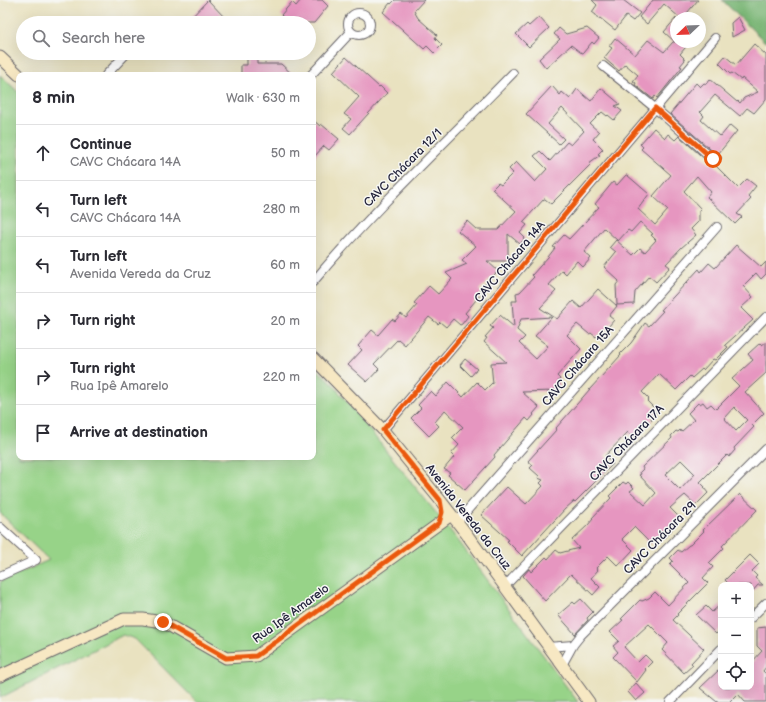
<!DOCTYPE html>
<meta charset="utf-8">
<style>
body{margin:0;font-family:"Balsamiq Sans",sans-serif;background:#f7f7f7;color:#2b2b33}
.controls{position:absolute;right:12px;bottom:12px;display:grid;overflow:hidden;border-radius:8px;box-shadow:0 4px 16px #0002}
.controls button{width:36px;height:36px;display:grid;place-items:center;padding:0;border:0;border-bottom:1px solid #e1e1e2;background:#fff;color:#2b2b33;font:20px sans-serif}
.compass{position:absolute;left:670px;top:12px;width:36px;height:36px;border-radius:50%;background:#fff;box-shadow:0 4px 16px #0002;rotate:247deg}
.stop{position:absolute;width:12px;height:12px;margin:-9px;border:3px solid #ea580c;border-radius:50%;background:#fff}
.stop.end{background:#ea580c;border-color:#fff;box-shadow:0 1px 4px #0008}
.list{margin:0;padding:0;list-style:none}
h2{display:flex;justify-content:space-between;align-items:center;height:52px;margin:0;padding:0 16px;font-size:17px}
h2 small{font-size:13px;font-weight:400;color:#7c7c81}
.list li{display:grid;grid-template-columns:26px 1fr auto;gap:12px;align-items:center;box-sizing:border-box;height:56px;padding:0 16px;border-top:1px solid #e1e1e2}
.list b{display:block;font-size:15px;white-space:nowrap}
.list p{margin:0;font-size:13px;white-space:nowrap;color:#7c7c81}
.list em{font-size:13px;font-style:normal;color:#7c7c81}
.icon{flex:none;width:22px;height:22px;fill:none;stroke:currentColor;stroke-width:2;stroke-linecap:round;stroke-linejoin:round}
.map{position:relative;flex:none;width:766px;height:702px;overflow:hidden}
.search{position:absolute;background:#fff;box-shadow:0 4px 16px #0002;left:16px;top:16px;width:300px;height:44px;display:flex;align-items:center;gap:10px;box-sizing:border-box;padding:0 14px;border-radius:22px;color:#7c7c81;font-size:15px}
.panel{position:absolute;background:#fff;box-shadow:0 4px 16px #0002;left:16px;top:72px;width:300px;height:388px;border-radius:8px}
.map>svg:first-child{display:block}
.green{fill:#97d388;stroke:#5c7a62}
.forest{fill:#79b574;stroke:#4e6c58}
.building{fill:#e696c0;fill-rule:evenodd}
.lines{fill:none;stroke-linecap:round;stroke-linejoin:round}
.street-casing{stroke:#68656a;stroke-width:10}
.secondary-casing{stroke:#68656a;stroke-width:13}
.street{stroke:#fff;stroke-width:8}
.secondary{stroke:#f7e8c3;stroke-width:11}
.route{stroke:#ea580c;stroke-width:5}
.labels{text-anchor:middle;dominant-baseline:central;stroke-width:3;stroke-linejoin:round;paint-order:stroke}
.street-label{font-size:12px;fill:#22223b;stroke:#f6f6f2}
</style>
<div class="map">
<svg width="766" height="702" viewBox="0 0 766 702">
<rect width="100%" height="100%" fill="#f6f6f2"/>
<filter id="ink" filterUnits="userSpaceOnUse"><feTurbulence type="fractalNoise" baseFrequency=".025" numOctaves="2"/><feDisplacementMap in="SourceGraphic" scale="8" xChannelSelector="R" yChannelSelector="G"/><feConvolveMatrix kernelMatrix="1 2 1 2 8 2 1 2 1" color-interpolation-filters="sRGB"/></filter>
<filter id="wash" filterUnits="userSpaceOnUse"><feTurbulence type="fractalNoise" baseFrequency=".012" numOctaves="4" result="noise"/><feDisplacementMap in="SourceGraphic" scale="16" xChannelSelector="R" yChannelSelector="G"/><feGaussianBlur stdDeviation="0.9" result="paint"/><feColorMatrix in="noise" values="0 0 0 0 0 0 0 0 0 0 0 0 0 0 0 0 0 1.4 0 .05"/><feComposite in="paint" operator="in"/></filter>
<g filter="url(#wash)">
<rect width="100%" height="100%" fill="#e9e2c0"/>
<path class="green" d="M0,75L19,93V457H313V366L331,382L457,539L578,702H197L135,639L123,635L0,698V582L49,560L0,513Z"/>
<path class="forest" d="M722,0H766V43Z"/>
<g id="blocks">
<path class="building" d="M208,0L226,19L222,23H186Z
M301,0H322L328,6L314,23H289L281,15L292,2L296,6Z
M395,0H424L414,11L418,18L437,35L435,38L442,45L434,53L427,46L424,49L383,12L390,3L391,4Z
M592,0H623L640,13L633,21L626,16L615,30L600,18L598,19L596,15L592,12L597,5Z
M653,0H698L687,13L693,18H680L664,4L647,24L639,17Z
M539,17L549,28L529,47L516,34L527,24L529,26Z
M738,17L745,30L732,37L731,23Z
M676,18V42H690L680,54L684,58L683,59L685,60L680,66L682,67L657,98L655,96L653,99L635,85L636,83L633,81L638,75L625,64L619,71L604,58L612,48L609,46L615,38L635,55L648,40L664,52L673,42H675L664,32Z
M559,28L566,34L587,28L599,38L594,44L592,42L583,53L580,52L571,45L546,68L539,59L560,39L554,34Z
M754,44L766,55V99L754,113L747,108L740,116L715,95L700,112L704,116L701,120L719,136L720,135L721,136L730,125L737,131L718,154L722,158L715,165L738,188L747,179L756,186L748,196L751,199L737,214L742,217L735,224L707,197L711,192L697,176L684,191L701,209L699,211V221L691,229L696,235L681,248L666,264L670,267L656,282L649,276L635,292L634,304L617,305L616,285L619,281L604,267L616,252L610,247L616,240L633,255L640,248L645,252L656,240L651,235L653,234L640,222L631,232L628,230L618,241L604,228L584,252L591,258L583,267L577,261L566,274L562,270L549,285L556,291L540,308L557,319L573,301L581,308L598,289L617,306L609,316L614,320L603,333L601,332L596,337L591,333L589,334L577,324L567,335L581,349L557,376L560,379L558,382L560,384L554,391L522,392L539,407L533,414L534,415L529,421L526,418L494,455L495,457L465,490L448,475L450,473L444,469L454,457L451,454L459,445L452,438L463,427L445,410L435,422L439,426L429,436L411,418L421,408L418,405L431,391L436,396L448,382L463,397L477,382L485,390L492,383L493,384L491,363L506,362L484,342L487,338L485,337L493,328L490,326L500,315L514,327L512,301H517L516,293L520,292L534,277L532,275L548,257L555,248L553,247L564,235L569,239L599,207L595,204L613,182L617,185L626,175H627L649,194L638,209L655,225L668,210L653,196L671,175L641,149L643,147L640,144L654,128L665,138L668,134L675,140L679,136L709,163L712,164L717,163L718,160L717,155L670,114L696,83L700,87L704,83L706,84L710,79L737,102L738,101L740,103L744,98L758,92L742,78L741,80L732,73L730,74L719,63L725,56L736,65ZM552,317L535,336L548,346L536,359L519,343L525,337L517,330L521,319Z
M247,53H257V64H281L293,75H241V65H247Z
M346,57L379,87L380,86L387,93L350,134L343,128L351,119L344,114L359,97L333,72Z
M552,86L560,95L562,92L570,99L577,89L591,101L601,88L620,104L615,106L622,111L614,120L608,115L607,116L602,112L590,124L599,132L593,139L603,149L598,154L600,155L589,163L591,164L551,204L545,199H544L524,221L523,222L527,225L520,233L525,238L520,244L508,234V261H487L498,271L479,290L482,293L465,313L468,316L462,324L460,325L453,319L446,327L440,322L438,324L429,317L405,345L398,339L374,364L379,369L367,382L348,365L362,350L358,346L372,330L378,335L392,319L395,321L401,314L406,318L417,305L414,303L429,286L438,294L452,279L446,273L467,264L462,260L476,246L458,231L467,221L477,230H498L516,211L492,189L498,183L501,185L513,173L509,169L516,162L535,182L547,169L534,156L540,151L550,161L567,142L571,145L584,131L562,108L548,124L564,139L559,144L526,114Z
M313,120L320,126L321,124L339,139L329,150L324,146L313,158Z
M736,245L761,267L766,262V274L761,279L756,273L743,286L753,297L741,308L753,320L725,345L728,347L715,360L713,359L703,370L702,369L692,378L690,376L676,390L659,374L642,392L649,399L647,401L657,411L651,418L652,420L634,439L628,432L605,456L613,464L575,502L574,501L565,509L522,556L507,541L509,540L481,515L507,487L526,504L543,486L540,483L543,480L538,478L539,476L530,468L533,465L528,461L557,429L556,428L590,389L621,355L620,354L631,343L645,323L649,326L663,311L661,310L699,269L701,272L709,263L715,268Z
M766,342V373L745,392L764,413L752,425L754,427L734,448L735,450L729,457L727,455L700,482L705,487L704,488L708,493L696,505L685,495L679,500L670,508L679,517L673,522L674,523L670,528L672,530L664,538L661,536L658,540L656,539L651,544L634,527L622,539L633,550L618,566L608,556L596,568L598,570L591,578L600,587L593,595L571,574L545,601L523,576L529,569L531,572L546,557L548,559L556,550L560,553L579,548L572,540L588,525L593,519L592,518L611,498L609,496L623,482L626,484L628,482L634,488L630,491L645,505L656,493L639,475L641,474L640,472L643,469L642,467L672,438L671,436L676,431L678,432L680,430L681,432L694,420L688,413L698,403L700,404L703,402L707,407L711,404L716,409L739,386L732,379L753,360L748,354L760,343L762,345ZM734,407L747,420L736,431L724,418ZM681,460L695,474L680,490L665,475Z
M465,359L477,369L471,376L460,365Z
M740,494L757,510L722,546L724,548L709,563L713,567L703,578L708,583L677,614L678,615L673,620L704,649L691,663L693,665L684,673L662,650L668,643L649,624L624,647L638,662L645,655L652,662L645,669L646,670L637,682L613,657L618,652L613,646L619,641L610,632L623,620L621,619L640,600L642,601L649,598L655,592L668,605L689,583L670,564L673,561L670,558L678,550L681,552L689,545H690L704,531L703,530Z
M750,555L759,564L752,571L757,576L755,578L763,585H758L751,593V585H730L725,580Z
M581,599L593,612L587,618L588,620L575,634L558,615L573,602L575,604Z
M721,604V629L716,634L696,615L706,606L712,612Z
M766,627V667L763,671L766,674V702H745L738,694L730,702H717L700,688L721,668V687H751V663L762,651L757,646V628Z
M636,683L645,693L636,701L628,692Z"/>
</g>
</g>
<g filter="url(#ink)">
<use href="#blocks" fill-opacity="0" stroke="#68656a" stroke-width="1"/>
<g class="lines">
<g class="street-casing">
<path id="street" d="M348 24a11 11 0 1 1 22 0a11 11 0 1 1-22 0Z
M603,66L655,108L713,159
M106,75L127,53
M311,75L351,32
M313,282C375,208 446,142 513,73
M383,430L715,38
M457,522L717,227
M0,527L36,560L0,576
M505,586L766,317
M751,618L766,603
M548,647L573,645
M562,665L573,645L581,635L766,449
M670,702L721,649"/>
</g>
<g class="secondary-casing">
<path id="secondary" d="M0,57L19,75
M313,358L383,430L440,500L465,532L589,702
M0,676L124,619H143L163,622L226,658L256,656L451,515"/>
</g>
<use href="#street" class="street"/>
<use href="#secondary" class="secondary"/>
</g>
</g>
<g class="lines" filter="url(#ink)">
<path class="route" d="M163,622L226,658L256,656L439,523L442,512L440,500L383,430L655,108L713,159"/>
</g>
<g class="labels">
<g class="street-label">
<text transform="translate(403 168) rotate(-45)">CAVC Chácara 12/1</text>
<text transform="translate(510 262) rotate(-50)">CAVC Chácara 14A</text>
<text transform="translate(578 366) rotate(-49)">CAVC Chácara 15A</text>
<text transform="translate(627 443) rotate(-46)">CAVC Chácara 17A</text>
<text transform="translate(468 517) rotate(52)">Avenida Vereda da Cruz</text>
<text transform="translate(660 538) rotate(-45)">CAVC Chácara 29</text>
<text transform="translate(291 614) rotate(-36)">Rua Ipê Amarelo</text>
</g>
</g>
</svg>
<div class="controls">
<button>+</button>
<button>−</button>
<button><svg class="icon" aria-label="locate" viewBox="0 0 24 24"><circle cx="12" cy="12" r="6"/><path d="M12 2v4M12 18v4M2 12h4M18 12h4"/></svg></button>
</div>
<svg class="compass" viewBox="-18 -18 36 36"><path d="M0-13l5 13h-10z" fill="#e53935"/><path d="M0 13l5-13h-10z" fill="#7c7c81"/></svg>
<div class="stop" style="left:713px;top:159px"></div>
<div class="stop end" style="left:163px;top:622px"></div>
<div class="search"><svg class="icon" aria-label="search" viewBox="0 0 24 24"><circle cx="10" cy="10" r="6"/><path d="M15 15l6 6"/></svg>Search here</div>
<section class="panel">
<h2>8 min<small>Walk · 630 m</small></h2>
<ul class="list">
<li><svg class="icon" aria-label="ahead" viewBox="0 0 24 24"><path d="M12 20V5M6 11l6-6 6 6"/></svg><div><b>Continue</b><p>CAVC Chácara 14A</p></div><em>50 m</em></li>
<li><svg class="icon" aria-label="left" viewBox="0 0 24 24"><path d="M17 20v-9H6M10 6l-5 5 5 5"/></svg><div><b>Turn left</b><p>CAVC Chácara 14A</p></div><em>280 m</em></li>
<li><svg class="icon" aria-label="left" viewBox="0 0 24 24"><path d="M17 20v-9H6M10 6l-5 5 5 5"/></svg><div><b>Turn left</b><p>Avenida Vereda da Cruz</p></div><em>60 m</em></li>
<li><svg class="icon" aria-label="right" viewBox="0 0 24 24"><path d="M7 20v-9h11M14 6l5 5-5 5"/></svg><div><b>Turn right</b></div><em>20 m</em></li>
<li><svg class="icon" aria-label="right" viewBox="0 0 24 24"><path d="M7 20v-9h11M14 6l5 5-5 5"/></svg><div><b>Turn right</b><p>Rua Ipê Amarelo</p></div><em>220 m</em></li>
<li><svg class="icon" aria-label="arrive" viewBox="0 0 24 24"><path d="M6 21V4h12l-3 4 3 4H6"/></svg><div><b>Arrive at destination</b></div></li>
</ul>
</section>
</div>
